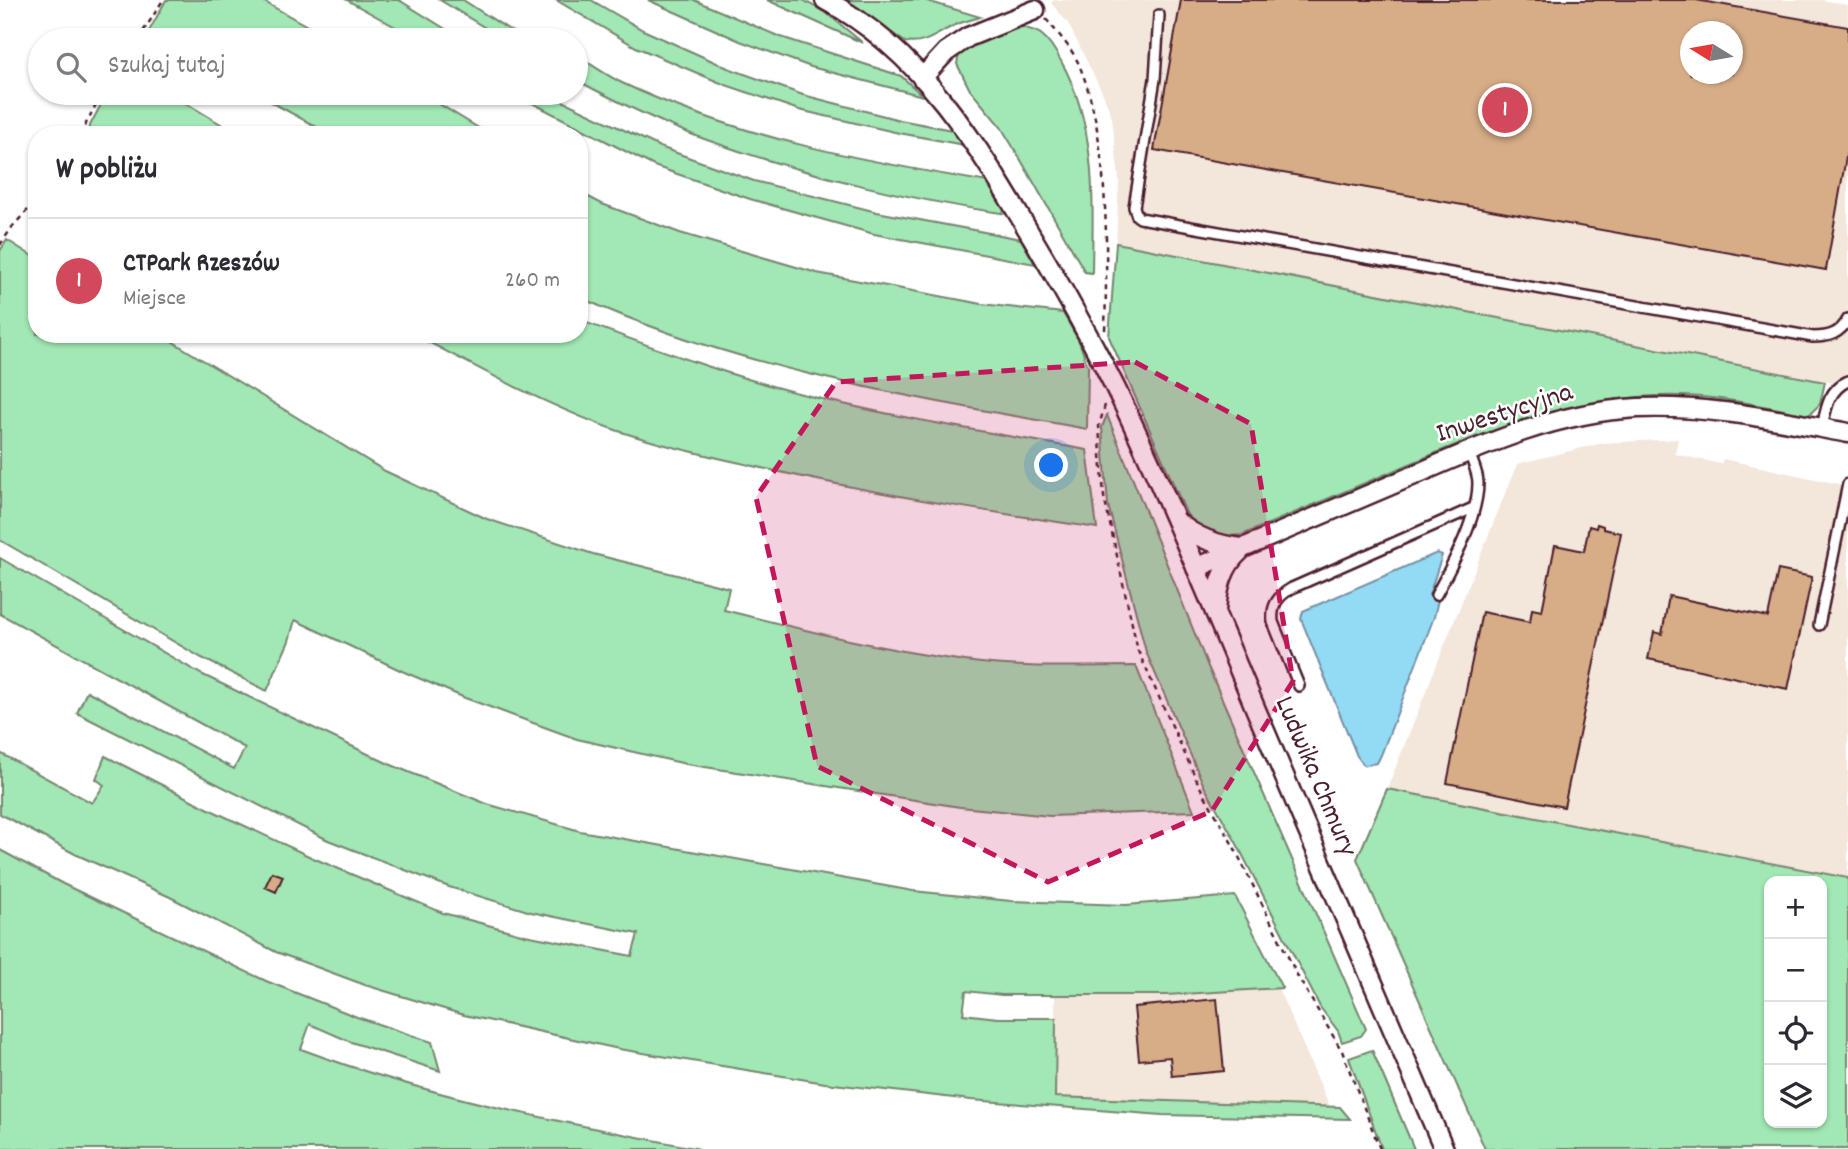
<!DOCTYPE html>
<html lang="pl">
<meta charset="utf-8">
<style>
body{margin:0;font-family:Dekko,sans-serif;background:#f7f7f7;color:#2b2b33}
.controls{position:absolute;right:21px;bottom:21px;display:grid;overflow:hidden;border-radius:14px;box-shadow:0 2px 5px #0004}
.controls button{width:63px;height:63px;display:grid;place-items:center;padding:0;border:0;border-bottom:2px solid #e1e1e2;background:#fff;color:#2b2b33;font:35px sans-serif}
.compass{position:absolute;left:1680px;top:21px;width:63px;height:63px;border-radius:50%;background:#fff;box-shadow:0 2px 5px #0004;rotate:281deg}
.you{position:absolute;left:1052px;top:466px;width:24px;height:24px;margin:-18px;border:5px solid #fff;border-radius:50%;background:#1a73e8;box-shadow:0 0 0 10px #1a73e833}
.badge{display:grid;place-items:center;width:46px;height:46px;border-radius:50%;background:#d1495b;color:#fff;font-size:23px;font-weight:700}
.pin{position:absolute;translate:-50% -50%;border:4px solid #fff;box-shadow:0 2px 7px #0006}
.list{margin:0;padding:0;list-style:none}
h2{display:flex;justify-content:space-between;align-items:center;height:91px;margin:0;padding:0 28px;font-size:30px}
h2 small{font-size:23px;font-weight:400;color:#7c7c81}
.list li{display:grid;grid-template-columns:46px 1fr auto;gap:21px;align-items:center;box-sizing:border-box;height:126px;padding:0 28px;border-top:2px solid #e1e1e2}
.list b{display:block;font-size:26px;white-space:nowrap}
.list p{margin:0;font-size:23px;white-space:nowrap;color:#7c7c81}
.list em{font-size:23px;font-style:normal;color:#7c7c81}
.icon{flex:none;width:38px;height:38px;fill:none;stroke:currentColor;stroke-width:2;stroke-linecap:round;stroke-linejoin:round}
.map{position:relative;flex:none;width:1848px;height:1149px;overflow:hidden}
.search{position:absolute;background:#fff;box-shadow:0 2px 5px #0004;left:28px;top:28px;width:560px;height:77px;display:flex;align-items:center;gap:18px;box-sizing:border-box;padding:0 24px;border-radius:38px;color:#7c7c81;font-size:26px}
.panel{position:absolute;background:#fff;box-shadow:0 2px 5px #0004;left:28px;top:126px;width:560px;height:217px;border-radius:28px}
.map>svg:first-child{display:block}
.built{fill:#f3e6db;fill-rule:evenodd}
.green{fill:#a1e8b4;stroke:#768470;stroke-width:2;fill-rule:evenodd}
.water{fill:#93dbf5;stroke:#7690a4;stroke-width:2}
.building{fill:#d7ad88;stroke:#4a1f2b;stroke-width:2;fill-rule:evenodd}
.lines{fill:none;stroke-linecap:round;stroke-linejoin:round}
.service-casing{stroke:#4a1f2b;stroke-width:14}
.minor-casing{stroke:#4a1f2b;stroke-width:23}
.path{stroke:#4a1f2b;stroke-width:2.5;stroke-dasharray:5 5;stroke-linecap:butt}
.service{stroke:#fff;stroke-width:9}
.minor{stroke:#fff;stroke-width:18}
.marked{fill:#c2185b;fill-opacity:0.2;stroke:#c2185b;stroke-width:5;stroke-dasharray:14 9;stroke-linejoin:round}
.labels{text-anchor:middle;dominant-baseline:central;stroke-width:5;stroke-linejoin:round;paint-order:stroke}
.street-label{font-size:28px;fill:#4a1f2b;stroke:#fff}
</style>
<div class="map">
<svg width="1848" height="1149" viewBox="0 0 1848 1149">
<rect width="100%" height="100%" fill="#fff"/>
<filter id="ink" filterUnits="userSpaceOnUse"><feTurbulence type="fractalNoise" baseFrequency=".0143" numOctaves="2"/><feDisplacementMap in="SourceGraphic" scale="14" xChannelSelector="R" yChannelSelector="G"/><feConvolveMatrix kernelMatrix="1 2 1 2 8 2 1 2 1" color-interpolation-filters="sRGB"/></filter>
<g filter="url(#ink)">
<path class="built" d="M1054,0H1822L1848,5V386L1116,243L1119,180L1112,118L1104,96L1068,23L1051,3ZM1690,32H1732V74H1690Z
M1678,439L1675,454L1721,464L1723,459L1848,486V878L1387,789L1517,464L1603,443Z
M1278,988L1330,1107L1055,1097V994L1166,995Z"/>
<path class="green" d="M166,0H261L332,40H161L148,33Z
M347,0H399L463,40H419Z
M440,0H463L525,40H505Z
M556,0H591L643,30L728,68L803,95L900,120L952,130L964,145L899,133L799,110L723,84L636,47Z
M648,0H694L778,36L901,76L923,96L811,67L740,41Z
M767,0H803L829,15L863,43Z
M845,0H924L980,17C971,20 961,22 953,26C936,34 924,46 905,42Z
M1017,26C1024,28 1036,30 1042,35C1050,41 1056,52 1061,61C1097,125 1093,201 1092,273L1085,272L1018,155L1001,127L970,90L957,64L960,48Z
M576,55C591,64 606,75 622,83C737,137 863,161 988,182L1007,214C910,200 799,173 707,140C662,124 618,102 576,80Z
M107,93H169L239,135H85Z
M255,93H421L490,135H331Z
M513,93H546L660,147L754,181L877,212L1021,239L1035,264L874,234L750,199L654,166Z
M579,192L602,204L680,233L817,273L982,304L1063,313L1079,341L1088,367L1087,429C915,398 740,370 579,297Z
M7,240L37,259V334H160L385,471L487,519L593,554L729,588L724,610C804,630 883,650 965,661C1021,669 1079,666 1136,666L1194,811L1050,816L960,807L686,764L577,739L465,698L402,671L295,620L289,641L267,691L202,658L0,540V251Z
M1116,243L1825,382L1820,404L1809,415C1767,407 1725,397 1683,396C1578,393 1492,429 1398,469C1346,491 1294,513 1242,535C1219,538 1202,533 1187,515L1109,337Z
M579,320C649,346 718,372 790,391C888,417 988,432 1087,450L1097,528C983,511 870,493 758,467C706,455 654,444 604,426C538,401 476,367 413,334H579Z
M1107,415L1209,669L1366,1029L1361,1036L1342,1042L1338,1031L1320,1007L1236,842L1204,786L1146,652L1108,505L1102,427Z
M0,558L201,674L389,764L487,804L580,831L913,891L1011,901L1126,905L1235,896L1282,988L1166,995H1002L966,991L963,1014L998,1018H1056L1055,1097L1340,1107L1350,1119L1162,1115L971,1100L825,1083L619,1049L464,1015L365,985L276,952L170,897L75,854L0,814V753L92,803L104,785L96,779L105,756L213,811L313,858L443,913L525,935L632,956L638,934L531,912L449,887L328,840L77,713L87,691L234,769L245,748L0,614Z
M1387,789L1848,878V1149H1485L1357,859ZM1769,881H1822V1123H1769Z
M0,850L63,884L266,981L357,1017L432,1042L440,1071L351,1042L310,1024L301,1049C431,1098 564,1123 699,1149H0Z
M1372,1050L1409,1137L1414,1149H1382L1349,1058Z"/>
<path class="water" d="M1437,553L1442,555L1429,595L1438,600L1434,617L1381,755L1377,763L1364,765L1357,756L1301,619L1303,611Z"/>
<path class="building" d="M1181,0H1696L1848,27V146L1826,270L1154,150ZM1690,32H1732V74H1690Z
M1597,524L1603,526V529L1621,533L1564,807L1447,783L1482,612L1530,622L1532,609L1542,611L1555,545L1584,551L1589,526L1596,528Z
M1778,570L1812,577L1788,689L1648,659L1654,632L1662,634L1669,596L1768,617Z
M272,872L283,876L276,892L265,887Z
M1217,999L1224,1071L1172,1076L1170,1057L1139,1060L1134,1007Z"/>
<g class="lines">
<g class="service-casing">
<path id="service" d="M1159,15L1155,79L1134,207L1137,216L1140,218L1813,337C1829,337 1840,334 1848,319
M1822,428C1826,409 1828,390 1848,381
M1436,595C1452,565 1478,518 1478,483C1478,472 1472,462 1469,452
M1819,625L1848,484
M1299,686L1273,622C1271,605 1278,596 1292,588L1473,508"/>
</g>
<g class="minor-casing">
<path id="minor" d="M825,0C921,50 979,147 1032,237C1069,299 1105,363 1135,429C1178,522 1217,616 1256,710C1319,856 1381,1003 1444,1149
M922,78L946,52L968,37L1035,10
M1176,521C1195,537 1218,546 1243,548
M1196,568C1263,540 1329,511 1396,483C1474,449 1552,412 1638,408C1710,405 1778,420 1848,433
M1216,610C1218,588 1222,567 1240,551"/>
</g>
<path class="path" d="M1046,19C1058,34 1073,49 1080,67C1110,140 1107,253 1105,331
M138,40L163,0
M80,135L102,93
M0,245L13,226L37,200
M1105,405L1099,426L1104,497L1138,651L1199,785L1234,847L1298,977L1342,1051L1380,1149"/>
<use href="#service" class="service"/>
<use href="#minor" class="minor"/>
</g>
</g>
<path class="marked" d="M1135,362L1251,424L1293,681L1212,811L1048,882L817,766L756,497L836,382Z"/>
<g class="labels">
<g class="street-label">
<text transform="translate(1505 415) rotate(-18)">Inwestycyjna</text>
<text transform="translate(1314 777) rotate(67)">Ludwika Chmury</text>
</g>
</g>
</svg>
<div class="controls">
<button>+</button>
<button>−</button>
<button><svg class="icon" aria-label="locate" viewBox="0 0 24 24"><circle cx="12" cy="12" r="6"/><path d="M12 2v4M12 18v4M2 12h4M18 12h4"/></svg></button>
<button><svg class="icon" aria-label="layers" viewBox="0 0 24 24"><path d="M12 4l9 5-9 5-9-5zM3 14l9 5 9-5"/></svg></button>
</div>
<svg class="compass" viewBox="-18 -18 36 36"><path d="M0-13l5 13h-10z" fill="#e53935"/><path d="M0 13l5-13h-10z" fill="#7c7c81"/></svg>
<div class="you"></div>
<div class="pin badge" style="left:1505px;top:110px">1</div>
<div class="search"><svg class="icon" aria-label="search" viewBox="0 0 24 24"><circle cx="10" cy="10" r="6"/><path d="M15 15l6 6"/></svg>Szukaj tutaj</div>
<section class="panel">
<h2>W pobliżu<small></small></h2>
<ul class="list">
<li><span class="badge">1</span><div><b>CTPark Rzeszów</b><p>Miejsce</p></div><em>260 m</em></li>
</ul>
</section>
</div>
